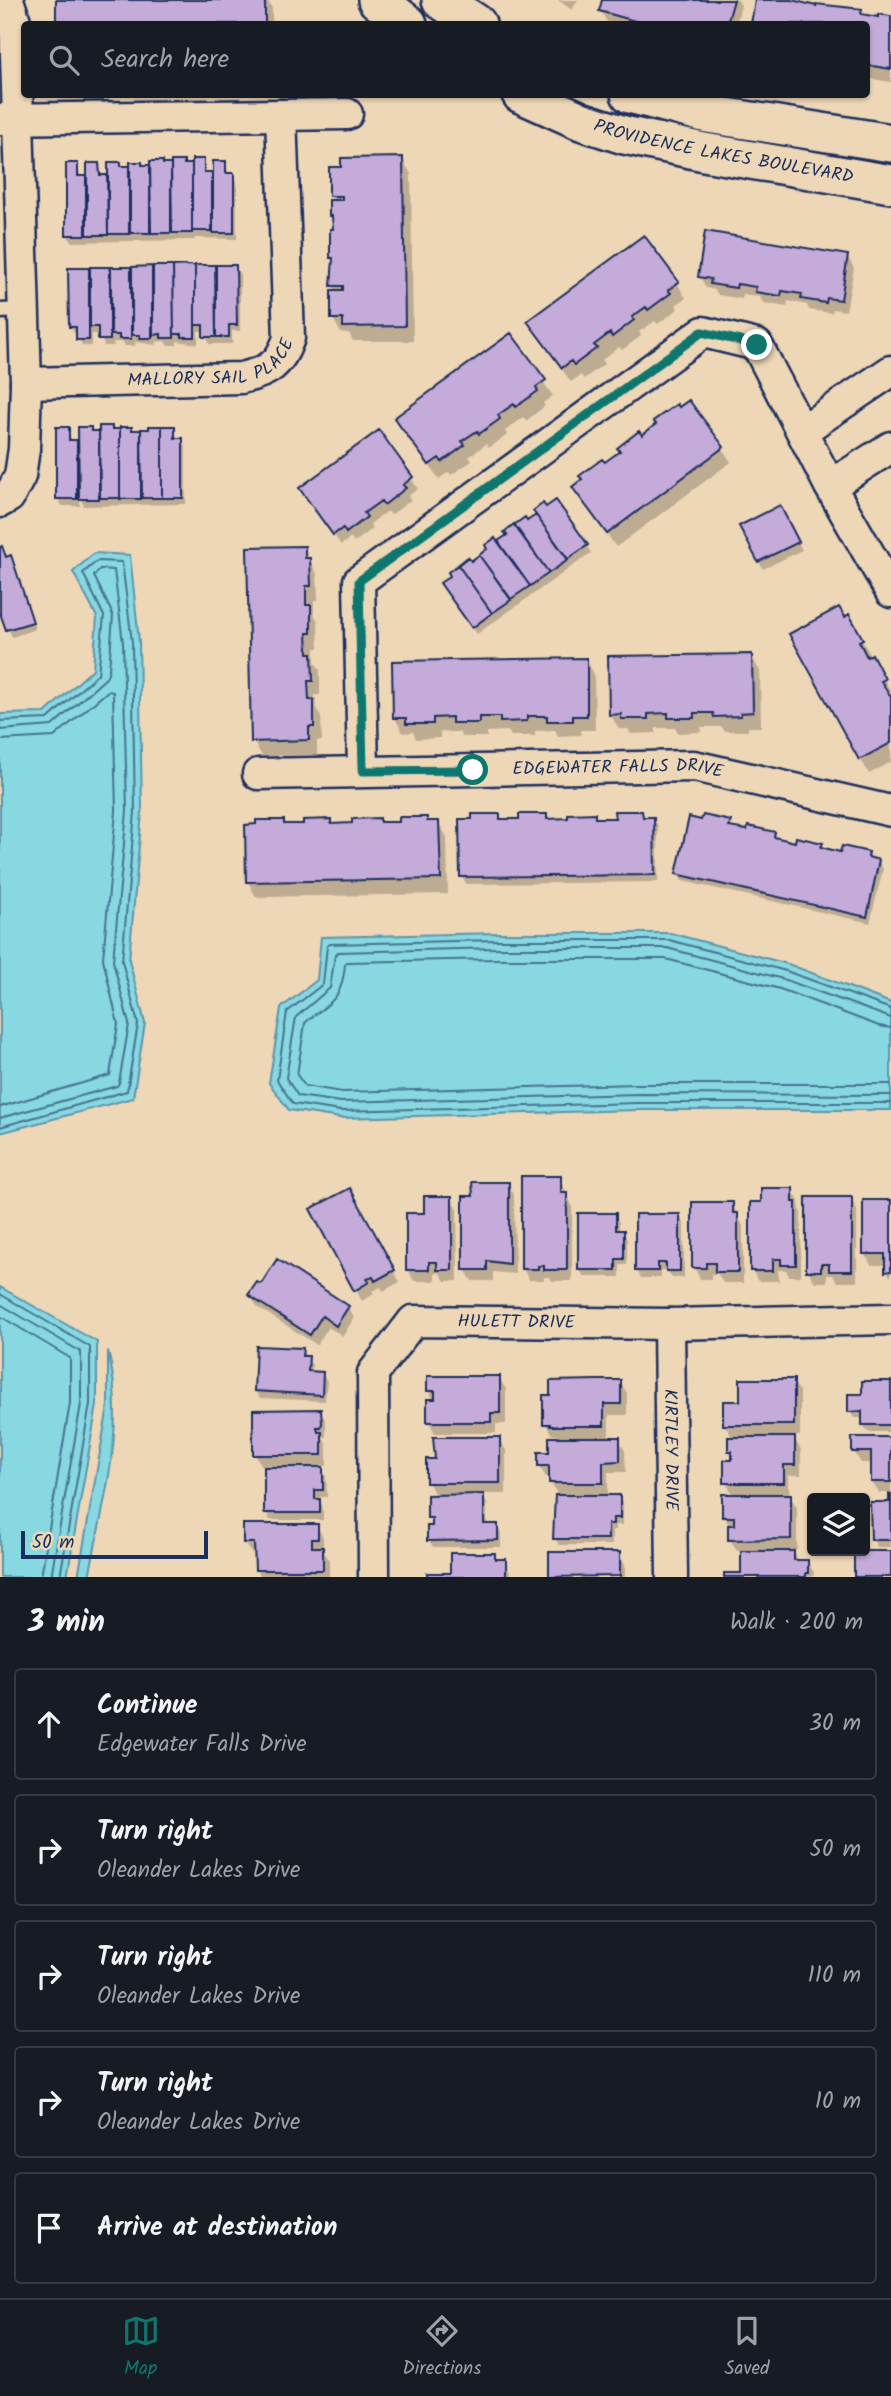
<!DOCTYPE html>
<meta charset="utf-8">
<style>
body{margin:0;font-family:Kalam,sans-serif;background:#242831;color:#f1f3f6}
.controls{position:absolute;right:21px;bottom:21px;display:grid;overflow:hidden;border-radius:7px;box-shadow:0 2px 5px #0004}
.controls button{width:63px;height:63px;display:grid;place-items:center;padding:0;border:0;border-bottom:2px solid #363941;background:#171b24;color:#f1f3f6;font:35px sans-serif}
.scale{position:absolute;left:21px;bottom:18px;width:187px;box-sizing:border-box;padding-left:7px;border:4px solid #1b2f5e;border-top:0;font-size:19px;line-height:24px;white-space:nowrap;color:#1b2f5e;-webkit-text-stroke:5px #eed7b7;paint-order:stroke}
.stop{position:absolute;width:21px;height:21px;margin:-16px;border:5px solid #0f766e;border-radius:50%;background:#fff}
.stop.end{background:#0f766e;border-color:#fff;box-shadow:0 2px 7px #0008}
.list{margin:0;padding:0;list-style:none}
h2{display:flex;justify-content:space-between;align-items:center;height:91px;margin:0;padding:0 28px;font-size:30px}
h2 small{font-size:23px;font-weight:400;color:#9ea1a6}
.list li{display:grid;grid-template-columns:46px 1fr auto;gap:21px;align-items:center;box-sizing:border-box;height:112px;margin:0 14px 14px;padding:0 14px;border:2px solid #363941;border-radius:7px}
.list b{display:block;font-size:26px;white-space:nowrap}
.list p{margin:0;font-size:23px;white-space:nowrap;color:#9ea1a6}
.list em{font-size:23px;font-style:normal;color:#9ea1a6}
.icon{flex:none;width:38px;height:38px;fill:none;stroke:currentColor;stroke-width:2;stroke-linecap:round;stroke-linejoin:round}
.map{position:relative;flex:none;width:891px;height:1577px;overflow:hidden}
.search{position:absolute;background:#171b24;box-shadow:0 2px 5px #0004;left:21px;right:21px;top:21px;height:77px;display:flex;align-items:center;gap:18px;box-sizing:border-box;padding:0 24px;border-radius:7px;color:#9ea1a6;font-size:26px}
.sheet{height:721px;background:#171b24}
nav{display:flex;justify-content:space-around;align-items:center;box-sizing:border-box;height:98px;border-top:2px solid #363941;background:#171b24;font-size:19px;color:#9ea1a6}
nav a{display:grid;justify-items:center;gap:4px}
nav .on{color:#0f766e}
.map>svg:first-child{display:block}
.water{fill:#87d8e1;stroke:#5c94ad;stroke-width:2}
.shadow{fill:#0003}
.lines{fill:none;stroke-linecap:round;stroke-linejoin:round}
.shore{stroke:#467392;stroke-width:2}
.building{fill:#c4abd9;stroke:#1b2f5e;stroke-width:2}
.service-casing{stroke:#1b2f5e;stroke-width:19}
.minor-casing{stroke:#1b2f5e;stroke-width:35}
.tertiary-casing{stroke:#1b2f5e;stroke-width:42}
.service{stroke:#eed7b7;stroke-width:14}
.minor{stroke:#eed7b7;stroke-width:30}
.tertiary{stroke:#eed7b7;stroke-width:37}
.route{stroke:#0f766e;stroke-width:9}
.labels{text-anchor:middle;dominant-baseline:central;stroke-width:6;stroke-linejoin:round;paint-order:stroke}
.street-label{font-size:18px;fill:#1b2f5e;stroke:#eed7b7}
</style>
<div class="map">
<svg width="891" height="1577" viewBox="0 0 891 1577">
<rect width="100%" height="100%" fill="#eed7b7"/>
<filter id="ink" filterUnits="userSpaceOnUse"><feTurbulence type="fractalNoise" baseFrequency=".0143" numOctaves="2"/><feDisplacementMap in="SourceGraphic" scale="14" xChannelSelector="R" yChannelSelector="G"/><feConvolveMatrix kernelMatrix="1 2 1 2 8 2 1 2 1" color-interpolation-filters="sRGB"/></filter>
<g filter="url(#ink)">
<path class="water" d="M94,553L130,555L139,641L142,812L129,960L145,1023L133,1098L0,1133V714L45,713L93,669L97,617L73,572Z
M499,933H670L788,964L891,1003V1110H638L340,1118L289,1110L269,1083L281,1008L317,980L321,937Z
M0,1287L97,1342V1405L67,1577H0Z
M108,1351C127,1426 103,1502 89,1577H78L108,1407Z"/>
<path class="shadow" d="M57,0H267L272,8V24H58Z
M558,0H578L572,10Z
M604,0H738L741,6L736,24H614L607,22L601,11Z
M757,0H781L817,9L861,11L864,16L879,19L891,17V82L866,78V24H753Z
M402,159L411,174L413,341H353L349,333H341L333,319L336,292L333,286L335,262L332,258L335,231L334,221L331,215L334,202L331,196L343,168Z
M203,161L207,174L215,173L225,162L229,175H233L237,182V239L195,238V240L72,242L67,235L77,165L81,177H88L98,165L103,177H110L122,168H131L141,163L143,167L183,163L185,166Z
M847,256L854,268L846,311L833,309L832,313L809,310L807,305L788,301L787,307L763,303L760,297L743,294L742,299L718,295L715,290L706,288L700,277Z
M235,267L240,274V331H232V344H209L205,331H198V344L177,341V345H167L165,341L156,342V345L135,342V346H125L123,342H113L114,346H104L100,334H92V346H82L78,334H75L70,327V269Z
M677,283L686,298L676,305L678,309L658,324L655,321L639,332L641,336L622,350L619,347L602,360L604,364L584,379L581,375L571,382L529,322Z
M510,335L553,396L543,403L545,406L526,421L524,417L505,431L507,435L489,448L486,444L469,457L472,461L451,475L449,472L439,479L396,418Z
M174,427L178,440H182L186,447V504L84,506L80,498V506H62L58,499L68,429L72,442H76L80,449L92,432L132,429L133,432H141Z
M641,438L722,448L731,462L616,547L574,487Z
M411,478L418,489L408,496L411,500L391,515L388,511L370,524L372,529L354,543L351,538L341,545L308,500Z
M780,508L802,550L763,569L741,527Z
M538,516L587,546L591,553L477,634L446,591L470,564Z
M304,548L317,574L318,600H314V614L318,621L319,648H315V662L320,670V695H315L316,707L321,717L322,741H317V755L262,756L253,741Z
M0,549L7,559L10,557L15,565L35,629L12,637L0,607Z
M849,617L891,692L888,696L891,699V762L869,774L791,635Z
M751,656L760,671L761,727H748V731H724L722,727H701L702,732L678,733L676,728H656V733L631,734L628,729H619L610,714Z
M586,659L594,674L595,730H581V735L558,736L555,730L535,731V736H511L508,731L487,732V737H462L459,732H440V738L416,739L413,732L403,733L395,718Z
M641,813L644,818H653L658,826V882L466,884L462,877L499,815L503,821L546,816L548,820L594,815L597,820H616Z
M330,821L333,825L438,822L447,837L448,894L256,897L248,882L283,822L286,826Z
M729,823L733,829L774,834L777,839L796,844H821L825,850L842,854L868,853L872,860L878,861L883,869L870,923L682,881L678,874Z
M560,1178L572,1206V1281H552L550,1277H544V1280H529L523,1269Z
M508,1184L514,1195L515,1274L493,1272V1281H472L465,1270L475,1198Z
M349,1190L400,1282L383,1291L381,1287L372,1291L374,1294L362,1301L312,1210Z
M792,1190L799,1201L801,1215V1276H789L786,1270H778L779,1281H758L752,1270Z
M451,1198L457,1209L458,1281H445L440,1273H435V1281H414L408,1270L426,1215Z
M851,1198L857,1210V1282H837L833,1275H827V1282H815L808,1271Z
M865,1202H891V1278L887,1271V1265H871L865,1254Z
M732,1203L743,1226V1283H723L718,1274H711V1279H700L694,1267Z
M615,1215L619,1222V1232H623L627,1239V1265H620V1277H584L580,1270Z
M679,1215L684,1223V1278H672L667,1270H661V1278H641L637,1271Z
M251,1295L348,1307L354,1318L343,1336L328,1327L317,1345L257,1307Z
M302,1350L312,1365V1373H322L327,1381L325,1401L260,1398L255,1391Z
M499,1378L506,1389V1424H496V1433H435L429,1422L434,1401L429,1391Z
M793,1381L800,1392V1436H793L801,1450V1475H789V1495L797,1507V1550H792L799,1561H807L814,1573L813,1577H725L743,1574V1551H737L730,1539V1527L724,1516L734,1496L726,1483L734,1462L729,1450L733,1439L725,1425L742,1403Z
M620,1382L627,1393V1415H609V1439H619L625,1451L626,1472H608V1497H619L623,1504V1525H616V1530H612V1545H559L555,1538L559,1497L551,1483V1477H546L539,1466L551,1454L560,1439L557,1435H552L545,1423Z
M891,1382V1432H868L863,1425V1418H854L850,1411L863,1396Z
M320,1411L326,1422V1437H323L327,1445V1466H320L326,1476L327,1497H319L323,1508V1520H270L266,1512L265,1466H262L255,1455Z
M891,1438V1547H877L872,1539L890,1504V1493H879L872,1482V1463H861L854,1452Z
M499,1439L506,1450V1494H482L487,1504V1526H497L501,1533V1547H433L429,1540L435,1527L429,1517L436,1497L428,1482L437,1461Z
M317,1526L323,1537V1550L329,1560V1577H261L256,1570V1553H251L245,1542Z
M494,1554L497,1561H505L512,1577H429L452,1575Z
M551,1554H619L625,1565V1577H551Z"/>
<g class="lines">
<path class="shore" d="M0,721L48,719L98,674L104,616L83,573L97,561L122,562L132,642L135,812L122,961L138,1024L127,1091L0,1127
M0,730L52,726L106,678L109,670L113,615L94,576L100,569L114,570L123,643L127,811L113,961L129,1024L119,1083L117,1086L0,1118
M0,740L54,737L108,691L113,692L116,811L103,959L118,1024L110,1075L0,1107
M891,1009L786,971L669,940H499L330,944L327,946L323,984L287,1012L277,1080L293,1104L341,1111L638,1103H891
M891,1018L783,979L667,948H499L338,952L335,955L330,988L296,1017L286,1078L298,1096L341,1102L638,1094L891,1095
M891,1028L879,1026L780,989L666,959H499L347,962L345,965C341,1003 331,1000 305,1023L297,1075L305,1086L342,1092L637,1084H891
M0,1294L90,1347V1404L60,1577
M0,1304L81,1352V1404L51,1577
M0,1316L70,1358V1403L41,1577"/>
</g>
<path class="building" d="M56,0H265V24H56Z
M602,0H734L727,24H646L599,11Z
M755,0H792L816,6V4L862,9L861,14L878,17V14L891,16V69L866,65V24H751Z
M403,157L405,326L343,327V319H331V290H343V286H331L333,258H330V229H333L332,216H329V200H342V196H329V167H341V158Z
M192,159H204V172H212V231H192Z
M150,161H163V164H171V233H151Z
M171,161H184V164H192V233H172Z
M213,161H226V173H234V233H213Z
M108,162H121V166H129V234H108Z
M130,162H142V165H150V233H130Z
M66,163H78V176H86V235H66Z
M87,163H99L100,175H107L108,235H87Z
M705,231L848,255L841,300L827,298L826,303L801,299L802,294L782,291L781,296L755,292L756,287L737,284L736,288L710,284L711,279L698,277Z
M644,235L679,282L668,290L671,293L648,310L646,307L632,317L634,320L612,337L610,333L594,345L597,348L574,365L571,361L562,368L527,321Z
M195,265H215L216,337H203V325H195Z
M195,265V337H182V334H174L173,266Z
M216,265H236L237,325H229V337H216Z
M152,266V338H140V335H132V267Z
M153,266H173L174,338H161V334L153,335Z
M90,267H110V340H98V327H90Z
M111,267H131V339H119V335H111Z
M68,268H89V340H76V327H69Z
M511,333L546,380L536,387L538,391L516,407L514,404L498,415L500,419L479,434L477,431L462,441L465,445L442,462L439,458L429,465L394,418Z
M689,400L724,447L607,534L572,487L582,479L579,476L602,459L605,462L620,451L617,448L639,431L642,435L656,424L653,421L677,404L679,407Z
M99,426H112V429H120V498H100Z
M149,426H162V498H142L141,429H149Z
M162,426H175V438H183V498H162Z
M56,427H69V440H77V499H56Z
M78,427H91V431H99V499H79Z
M120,427H132V430H141V499H120Z
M379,430L413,477L403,485L406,488L384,505L381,501L364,513L367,517L346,533L343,528L333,535L299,488Z
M556,500L588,545L568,559L533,511L543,503L546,507Z
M780,505L799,542L758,562L739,526Z
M536,515L568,560L549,573L514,525L525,517L527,521Z
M514,524L549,573L530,586L498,541L507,535L504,532Z
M495,538L530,586L511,599L479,555L487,549L485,545Z
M2,546L6,557L11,555L33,622L6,630L0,613V547Z
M305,546V558H310L311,586H306V605H311V633H307L308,653H312L313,681H308L309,700H314V727H309V740L251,742L247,547Z
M479,555L511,600L492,613L458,565L468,557L471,561Z
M458,565L492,613L472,628L440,583L450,576L448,572Z
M839,607L845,617L849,614L863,639L859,641L867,657L872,654L885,679L881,681L891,697V743L859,760L789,634Z
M752,654L753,712L741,713V716L714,717L713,713H694V718H668V713L648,714V719H621V714L609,715L608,656Z
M587,658V716H573V721H547V716H527V721L500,722V717H479V723H452V717L433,718V724H406V718H393L392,661Z
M614,811H642L643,817H654L655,875L460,877L459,819H472V814H500V819H519V814H547V819L568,818V814L595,813V818H615Z
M703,815L731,821L729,827L747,830L748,826L775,832L774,837L795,842L796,837L823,843L821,847L840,852L842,846L869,852L868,857L879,860L867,917L676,874L689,817L701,820Z
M399,817H427V821H439L441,879L246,882L245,825L256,824V820H284V824H303V820L331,819V824L352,823V819L380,818V822H399Z
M521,1176H561V1193H567V1270H544V1266H538V1269H521Z
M472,1182H509V1264L487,1261V1270H463V1196H473Z
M350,1188L395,1270L375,1281L373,1277L367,1279L369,1282L354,1291L310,1209Z
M761,1188H793V1202H796V1265H781V1259H773V1271H750V1202H761Z
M424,1196H452V1270H437V1262H429V1270H406V1213H424Z
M806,1197H852V1271H829V1264H821V1271H806Z
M863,1200H891V1271L885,1272V1254H863Z
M692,1202H733V1213H738V1272H715V1263H706V1268H692Z
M578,1213H616V1230H624V1259H616V1270H578Z
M635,1214H680V1271H666V1263H658V1271H635Z
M277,1259L349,1306L336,1326L322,1316L310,1335L248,1295L257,1282L261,1284Z
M256,1346L303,1348L302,1356H309L308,1371L323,1372L322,1395L254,1391Z
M427,1376H500V1413H491V1422H427V1399H435V1391H427Z
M740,1379H794V1425H723V1401H740Z
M596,1380H621V1404H604V1426H550V1424H543V1395H550V1381Z
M862,1381H891V1425H862V1411L848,1412V1394H862Z
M321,1409L322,1423L321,1427H317L318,1432H322V1455H253V1410Z
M433,1437H500V1483H426V1459H435Z
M549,1437H620V1461L603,1462V1483H549V1466H538V1452H549Z
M728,1437H795V1465H784V1483H724V1460H732V1451H728Z
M852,1437H891V1482H871V1452H852Z
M264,1467H323V1490H315V1499H320V1513H264Z
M484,1494V1524H498V1540L427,1541V1526H432V1518H427V1495Z
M722,1494H791V1539L728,1540V1525H734V1517H722Z
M889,1494H891V1540H871L870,1502H889Z
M555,1495H620V1518H613V1524H608V1539H553Z
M243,1524H318V1539H312V1547H323V1570H255L254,1543H243Z
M741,1551H794V1560H808V1573H806V1577H724V1573H741Z
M854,1551H891V1577H854Z
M549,1552H620V1576L549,1577Z
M450,1553H495V1559H506V1577H427V1573H450Z"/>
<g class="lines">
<g class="service-casing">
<path id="service" d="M0,311L23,310"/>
</g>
<g class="minor-casing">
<g id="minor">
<path d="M0,119L347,114"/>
<path id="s1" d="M26,383L241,378C268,372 280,365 289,338L281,115"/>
<path d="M802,431L891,371"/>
<path d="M830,486L891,447"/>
<path d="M0,502L9,497L20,476L24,449L26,383L15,21L8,0"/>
<path d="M363,771L359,581L703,332L757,345L830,486L891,592"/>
<path id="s2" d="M258,774L694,766L891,811"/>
<path id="s3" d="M669,1324L672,1577"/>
<path id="s4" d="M374,1577L373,1373L413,1321L669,1324L891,1319"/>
</g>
</g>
<g class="tertiary-casing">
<g id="tertiary">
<path d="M377,0L408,24"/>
<path d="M441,0L477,24"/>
<path id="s5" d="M521,94L581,121L624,135L704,152L891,184"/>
<path d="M630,94L708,114L891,143"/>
</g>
</g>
<use href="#service" class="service"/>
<use href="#minor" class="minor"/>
<use href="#tertiary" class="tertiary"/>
</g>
</g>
<g class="lines" filter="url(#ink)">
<path class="route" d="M473,770L363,771L359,581L702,332L757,345"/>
</g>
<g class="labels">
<g class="street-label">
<text stroke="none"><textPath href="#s5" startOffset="212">PROVIDENCE LAKES BOULEVARD</textPath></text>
<text stroke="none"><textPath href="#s1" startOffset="191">MALLORY SAIL PLACE</textPath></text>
<text stroke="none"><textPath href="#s2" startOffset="360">EDGEWATER FALLS DRIVE</textPath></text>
<text stroke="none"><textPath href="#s4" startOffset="373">HULETT DRIVE</textPath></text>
<text stroke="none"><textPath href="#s3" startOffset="126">KIRTLEY DRIVE</textPath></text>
</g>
</g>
</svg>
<div class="controls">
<button><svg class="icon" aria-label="layers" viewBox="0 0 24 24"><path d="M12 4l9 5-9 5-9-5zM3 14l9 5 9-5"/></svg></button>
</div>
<div class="scale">50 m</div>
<div class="stop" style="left:473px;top:770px"></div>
<div class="stop end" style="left:757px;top:345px"></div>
<div class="search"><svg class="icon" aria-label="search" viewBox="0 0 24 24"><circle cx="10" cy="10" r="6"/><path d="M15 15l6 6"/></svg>Search here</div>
</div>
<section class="sheet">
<h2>3 min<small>Walk · 200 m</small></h2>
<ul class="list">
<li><svg class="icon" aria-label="ahead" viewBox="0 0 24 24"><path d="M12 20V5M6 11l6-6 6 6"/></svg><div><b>Continue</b><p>Edgewater Falls Drive</p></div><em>30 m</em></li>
<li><svg class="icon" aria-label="right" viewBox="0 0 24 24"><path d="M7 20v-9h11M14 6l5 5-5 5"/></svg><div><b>Turn right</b><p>Oleander Lakes Drive</p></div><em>50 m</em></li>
<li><svg class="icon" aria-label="right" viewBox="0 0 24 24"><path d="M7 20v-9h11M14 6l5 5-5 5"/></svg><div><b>Turn right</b><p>Oleander Lakes Drive</p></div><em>110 m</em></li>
<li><svg class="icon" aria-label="right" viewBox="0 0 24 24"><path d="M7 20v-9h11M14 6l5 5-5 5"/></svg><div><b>Turn right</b><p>Oleander Lakes Drive</p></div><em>10 m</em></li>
<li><svg class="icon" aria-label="arrive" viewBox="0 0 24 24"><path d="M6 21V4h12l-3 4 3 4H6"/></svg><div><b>Arrive at destination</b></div></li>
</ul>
</section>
<nav>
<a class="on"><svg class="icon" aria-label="map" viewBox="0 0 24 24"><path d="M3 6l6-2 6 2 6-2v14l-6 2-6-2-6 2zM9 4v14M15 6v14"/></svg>Map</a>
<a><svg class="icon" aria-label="directions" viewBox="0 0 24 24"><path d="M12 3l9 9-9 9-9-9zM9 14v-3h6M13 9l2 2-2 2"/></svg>Directions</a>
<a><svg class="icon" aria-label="saved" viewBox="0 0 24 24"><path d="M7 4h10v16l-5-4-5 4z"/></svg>Saved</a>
</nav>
